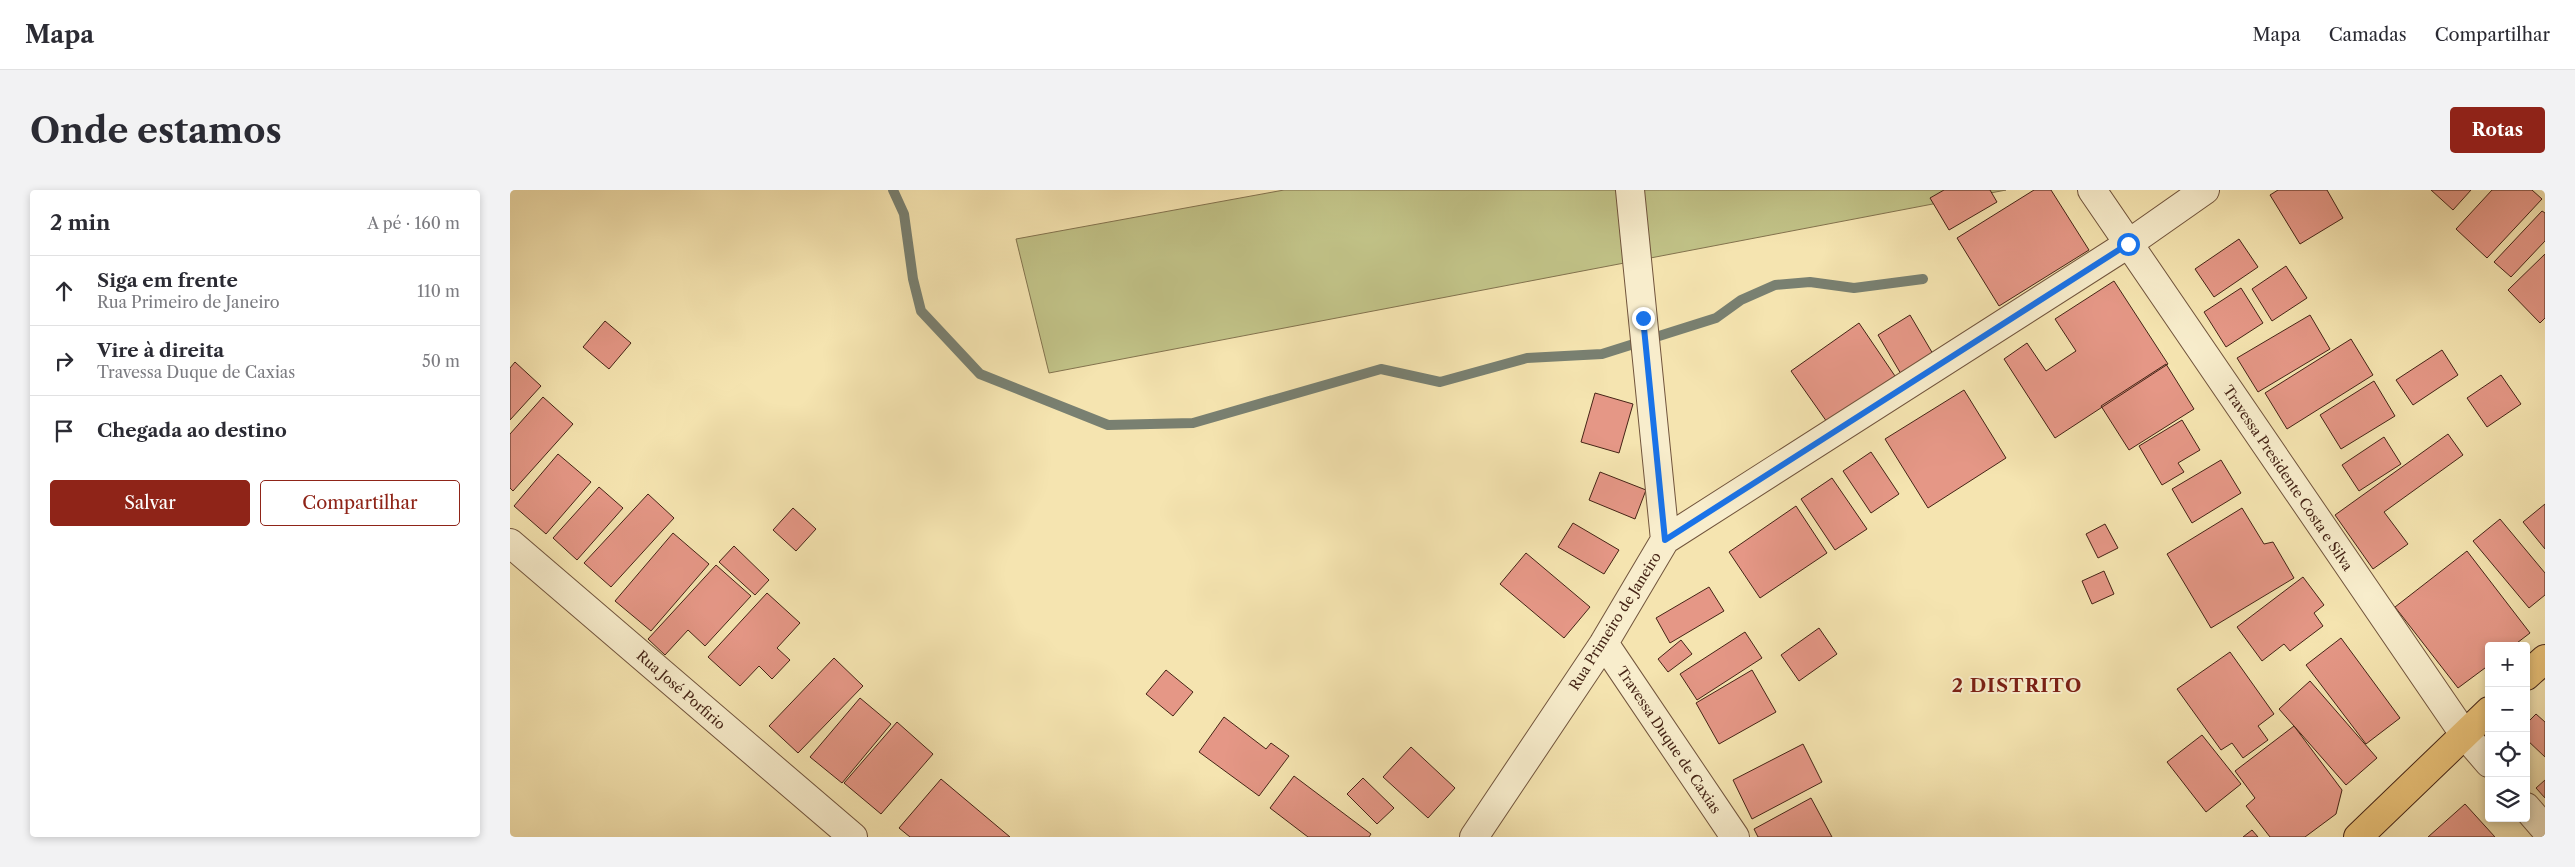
<!DOCTYPE html>
<html lang="pt">
<meta charset="utf-8">
<style>
body{margin:0;font-family:"Libre Caslon Text",serif;background:#f2f2f3;color:#2b2b33}
.controls{position:absolute;right:15px;bottom:15px;display:grid;overflow:hidden;border-radius:5px;box-shadow:0 2px 8px #0003}
.controls button{width:45px;height:45px;display:grid;place-items:center;padding:0;border:0;border-bottom:1px solid #e1e1e2;background:#fff;color:#2b2b33;font:25px sans-serif}
.stop{position:absolute;width:15px;height:15px;margin:-11px;border:4px solid #1a73e8;border-radius:50%;background:#fff}
.stop.end{background:#1a73e8;border-color:#fff;box-shadow:0 1px 5px #0008}
.list{margin:0;padding:0;list-style:none}
h2{display:flex;justify-content:space-between;align-items:center;height:65px;margin:0;padding:0 20px;font-size:21px}
h2 small{font-size:16px;font-weight:400;color:#7c7c81}
.list li{display:grid;grid-template-columns:32px 1fr auto;gap:15px;align-items:center;box-sizing:border-box;height:70px;padding:0 20px;border-top:1px solid #e1e1e2}
.list b{display:block;font-size:19px;white-space:nowrap}
.list p{margin:0;font-size:16px;white-space:nowrap;color:#7c7c81}
.list em{font-size:16px;font-style:normal;color:#7c7c81}
.actions{display:flex;gap:10px;padding:15px 20px}
.actions a{flex:1;padding:11px 0;border:1px solid #8f2418;border-radius:5px;text-align:center;font-size:18px;color:#8f2418}
.actions .main{background:#8f2418;color:#fff}
.icon{flex:none;width:28px;height:28px;fill:none;stroke:currentColor;stroke-width:2;stroke-linecap:round;stroke-linejoin:round}
.map{position:relative;flex:none;width:2035px;height:647px;overflow:hidden;border-radius:5px}
header{display:flex;align-items:center;gap:30px;box-sizing:border-box;height:70px;padding:0 25px;background:#fff;border-bottom:1px solid #e1e1e2}
header strong{font-size:24px}
nav{display:flex;gap:28px;margin-inline-start:auto;font-size:18px}
.intro{display:flex;align-items:center;justify-content:space-between;box-sizing:border-box;height:120px;padding:0 30px}
h1{margin:0;font-size:35px}
.button{padding:12px 22px;border-radius:5px;background:#8f2418;color:#fff;font-size:18px;font-weight:700}
main{display:flex;gap:30px;padding:0 30px}
aside{flex:1;background:#fff;border-radius:5px;box-shadow:0 2px 8px #0003}
.map>svg:first-child{display:block}
.green{fill:#c1c287;stroke:#83734e}
.lines{fill:none;stroke-linecap:round;stroke-linejoin:round}
.stream{stroke:#798071;stroke-width:10}
.building{fill:#e59786;stroke:#452416}
.minor-casing{stroke:#71543c;stroke-width:30}
.major-casing{stroke:#452416;stroke-width:30}
.minor{stroke:#f8edcc;stroke-width:28}
.major{stroke:#eac278;stroke-width:28}
.route{stroke:#1a73e8;stroke-width:6}
.labels{text-anchor:middle;dominant-baseline:central;stroke-width:4;stroke-linejoin:round;paint-order:stroke}
.street-label{font-size:14px;fill:#452416;stroke:#f8edcc}
.district-label{font-size:19px;font-weight:bold;letter-spacing:1px;fill:#7a1f14;stroke:#f8edcc}
</style>
<header>
<strong>Mapa</strong>
<nav><a>Mapa</a><a>Camadas</a><a>Compartilhar</a></nav>
</header>
<div class="intro"><h1>Onde estamos</h1><a class="button">Rotas</a></div>
<main>
<aside>
<h2>2 min<small>A pé · 160 m</small></h2>
<ul class="list">
<li><svg class="icon" aria-label="ahead" viewBox="0 0 24 24"><path d="M12 20V5M6 11l6-6 6 6"/></svg><div><b>Siga em frente</b><p>Rua Primeiro de Janeiro</p></div><em>110 m</em></li>
<li><svg class="icon" aria-label="right" viewBox="0 0 24 24"><path d="M7 20v-9h11M14 6l5 5-5 5"/></svg><div><b>Vire à direita</b><p>Travessa Duque de Caxias</p></div><em>50 m</em></li>
<li><svg class="icon" aria-label="arrive" viewBox="0 0 24 24"><path d="M6 21V4h12l-3 4 3 4H6"/></svg><div><b>Chegada ao destino</b></div></li>
</ul>
<div class="actions"><a class="main">Salvar</a><a>Compartilhar</a></div>
</aside>
<div class="map">
<svg width="2035" height="647" viewBox="0 0 2035 647">
<rect width="100%" height="100%" fill="#f5e4b0"/>
<filter id="stains"><feTurbulence type="fractalNoise" baseFrequency=".004" numOctaves="4"/><feColorMatrix values="0 0 0 0 .2 0 0 0 0 .09 0 0 0 0 .02 0 0 0 .5 -.17"/></filter>
<radialGradient id="worn" r=".72"><stop offset=".6" stop-color="#630" stop-opacity="0"/><stop offset="1" stop-color="#630" stop-opacity=".3"/></radialGradient>
<path class="green" d="M774,0H1496L539,183L506,49Z"/>
<g class="lines">
<path class="stream" d="M383,0L394,24L403,89L411,121L470,184L598,235L683,233L871,179L930,192L1017,168L1092,164L1206,128L1231,110L1265,95L1300,92L1344,98L1413,89"/>
</g>
<path class="building" d="M1434,0H1480L1487,12L1439,40L1420,8Z
M1524,0H1541L1579,60L1489,116L1447,48Z
M1768,0H1817L1833,28L1790,54L1760,5Z
M1921,0H1961L1943,20Z
M1982,0H2022L2032,9L1977,68L1946,39Z
M2032,21L2035,23V51L2001,87L1984,72Z
M1729,49L1748,77L1704,107L1685,79Z
M2035,64V128L2030,133L1998,100Z
M1776,76L1797,108L1762,131L1742,99Z
M1604,91L1658,174L1545,248L1494,169L1517,153L1536,181L1566,161L1545,129Z
M1731,98L1753,133L1716,157L1694,122Z
M1400,125L1423,164L1391,184L1368,145Z
M1800,125L1820,159L1748,202L1727,168Z
M95,131L121,153L99,179L73,157Z
M1349,133L1385,186L1317,232L1281,181Z
M1841,149L1863,185L1777,239L1755,203Z
M1932,160L1948,185L1903,215L1886,190Z
M5,172L31,196L0,230V178Z
M1656,174L1684,219L1619,260L1591,216Z
M1991,185L2011,214L1977,237L1957,208Z
M1864,191L1885,226L1831,259L1810,225Z
M1454,200L1496,268L1418,318L1375,249Z
M1085,203L1123,214L1109,263L1071,252Z
M33,207L63,234L3,301L0,298V244Z
M1672,230L1690,260L1668,273L1674,282L1652,295L1629,256Z
M1938,244L1953,265L1874,322L1898,354L1863,379L1825,325Z
M1874,247L1891,274L1849,301L1832,275Z
M1361,262L1389,304L1361,323L1333,281Z
M48,264L81,292L36,344L4,316Z
M1711,270L1731,303L1682,333L1662,299Z
M1090,282L1136,300L1125,329L1079,310Z
M1322,288L1357,339L1325,360L1291,309Z
M89,297L113,318L67,370L43,348Z
M138,304L164,328L101,397L74,373Z
M2035,314V359L2013,332Z
M1286,316L1317,363L1250,408L1219,362Z
M283,318L306,339L286,361L263,340Z
M1732,318L1754,354L1763,352L1784,388L1701,438L1657,364Z
M1990,329L2035,383V405L2019,418L1963,351Z
M1063,333L1109,360L1094,384L1048,357Z
M1595,334L1608,358L1588,368L1576,344Z
M163,343L199,374L141,441L105,411Z
M224,356L259,390L245,405L209,372Z
M1957,361L2020,443L2003,456H1979V475L1948,498L1885,417Z
M1016,363L1080,417L1054,448L990,394Z
M206,375L241,406L195,456L178,440L155,465L138,449Z
M1594,381L1604,404L1582,414L1572,391Z
M1793,387L1814,415L1804,423L1813,436L1780,461L1774,454L1752,471L1727,437Z
M1199,397L1214,421L1160,453L1146,428Z
M257,403L290,433L267,458L280,470L262,489L249,476L230,496L198,467Z
M1309,438L1327,464L1289,491L1271,465Z
M1235,442L1252,468L1187,510L1170,484Z
M1831,448L1890,528L1856,554L1796,475Z
M1171,450L1182,464L1158,482L1148,469Z
M1720,462L1764,524L1748,536L1758,550L1733,568L1722,553L1711,560L1667,499Z
M324,468L353,496L288,563L259,536Z
M656,480L683,502L663,526L636,504Z
M1242,480L1266,522L1209,554L1186,513Z
M1800,491L1867,568L1836,595L1769,519Z
M350,508L381,534L332,593L300,567Z
M2026,524L2035,532V567L2016,549V534Z
M714,527L756,559L761,553L779,566L749,606L689,562Z
M387,532L423,564L371,624L334,593Z
M1784,536L1832,600L1826,624L1795,647H1760L1736,616L1745,608L1725,581Z
M1692,545L1731,594L1696,622L1657,572Z
M1293,554L1312,592L1242,629L1223,590Z
M901,557L945,598L918,628L873,587Z
M784,586L861,644L859,647H798L760,618Z
M853,588L884,618L867,634L837,604Z
M431,589L500,647H400L389,638Z
M2035,590V608L2026,598Z
M1301,608L1322,647H1248L1244,639Z
M1955,614L1985,647H1918Z
M1742,640L1748,647H1733Z"/>
<g class="lines">
<g class="minor-casing">
<path id="minor" d="M1120,0L1155,350
M1582,0L1954,544L1979,573
M0,353L343,647
M1094,453L1225,647
M2016,617L2035,639
M964,647L1094,453L1155,350L1618,54L1695,0"/>
</g>
<g class="major-casing">
<path id="major" d="M2016,486L2035,469
M1848,647L1979,521"/>
</g>
<use href="#minor" class="minor"/>
<use href="#major" class="major"/>
</g>
<g class="lines">
<path class="route" d="M1133,128L1155,350L1618,54"/>
</g>
<g class="labels">
<g class="street-label">
<text transform="translate(1778 288) rotate(56)">Travessa Presidente Costa e Silva</text>
<text transform="translate(1105 431) rotate(-58)">Rua Primeiro de Janeiro</text>
<text transform="translate(171 500) rotate(41)">Rua José Porfirio</text>
<text transform="translate(1159 550) rotate(56)">Travessa Duque de Caxias</text>
</g>
<g class="district-label">
<text x="1507" y="495">2 DISTRITO</text>
</g>
</g>
<rect width="100%" height="100%" filter="url(#stains)"/>
<rect width="100%" height="100%" fill="url(#worn)"/>
</svg>
<div class="controls">
<button>+</button>
<button>−</button>
<button><svg class="icon" aria-label="locate" viewBox="0 0 24 24"><circle cx="12" cy="12" r="6"/><path d="M12 2v4M12 18v4M2 12h4M18 12h4"/></svg></button>
<button><svg class="icon" aria-label="layers" viewBox="0 0 24 24"><path d="M12 4l9 5-9 5-9-5zM3 14l9 5 9-5"/></svg></button>
</div>
<div class="stop" style="left:1618px;top:54px"></div>
<div class="stop end" style="left:1133px;top:128px"></div>
</div>
</main>
